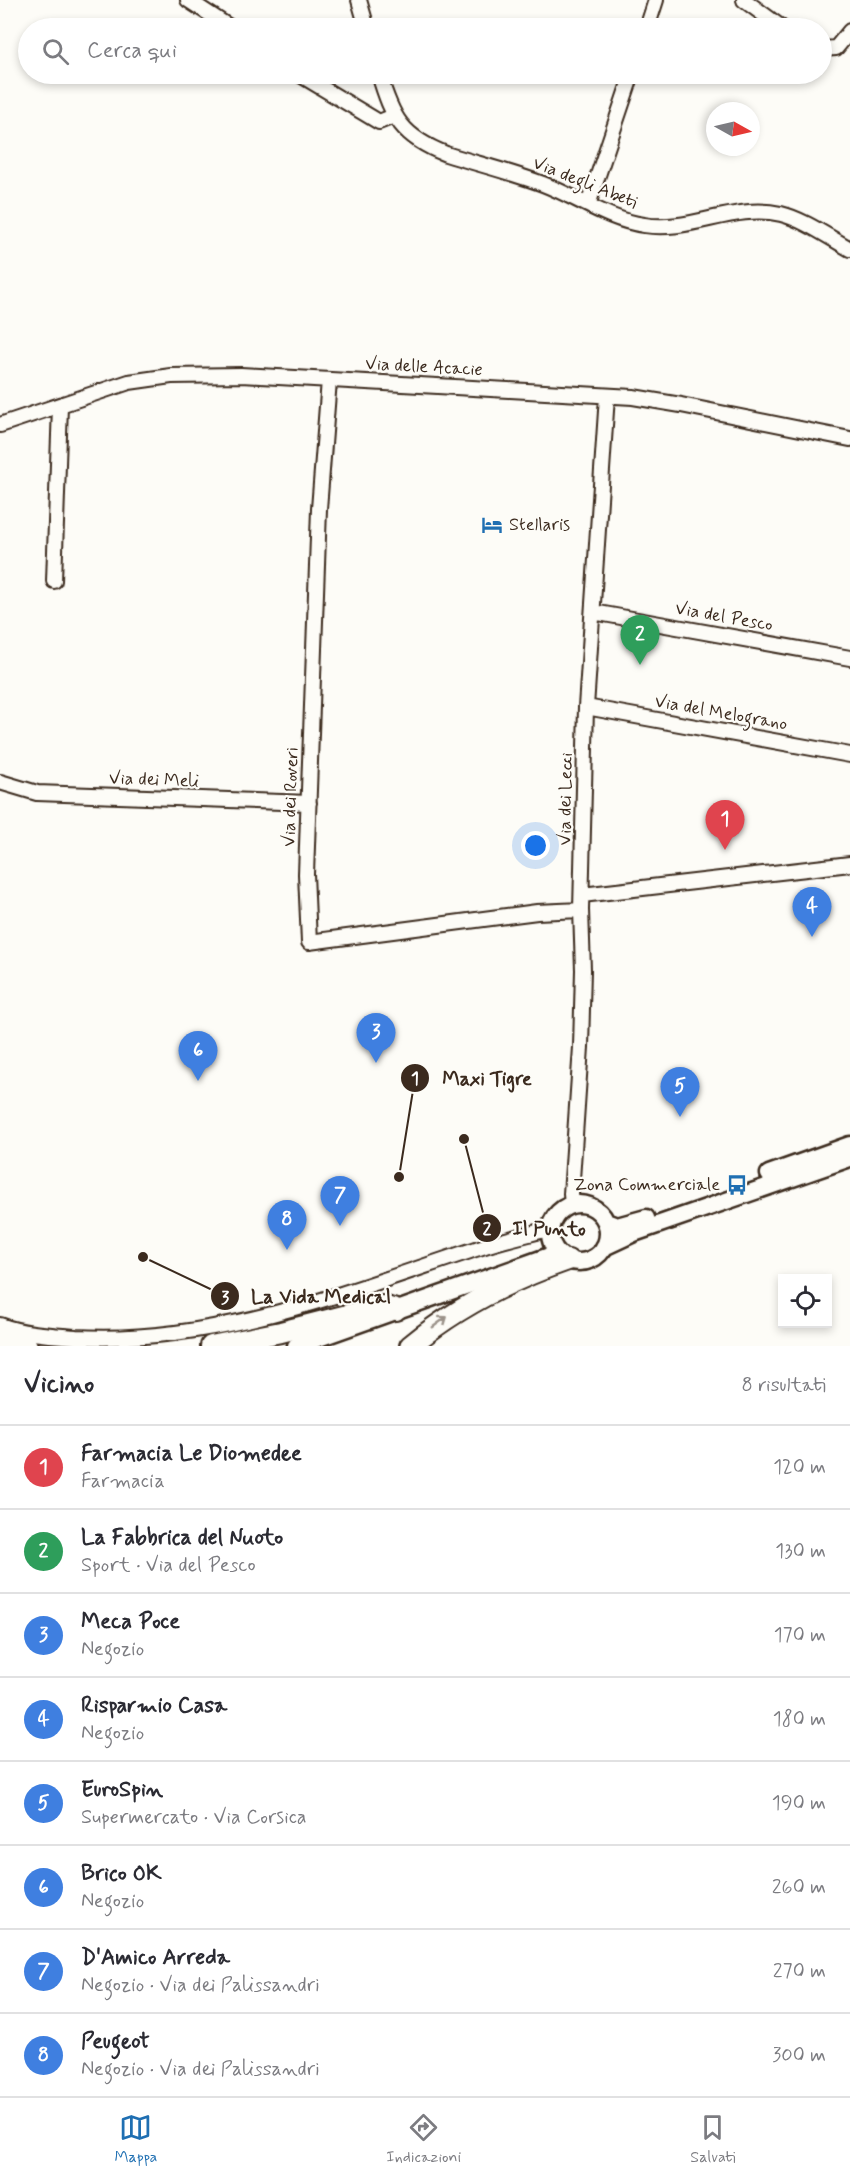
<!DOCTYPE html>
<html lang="it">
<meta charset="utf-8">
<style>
body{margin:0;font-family:Mynerve,sans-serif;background:#f7f7f7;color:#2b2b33}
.controls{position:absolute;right:18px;bottom:18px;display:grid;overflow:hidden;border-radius:0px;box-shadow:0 3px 9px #0003}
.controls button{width:54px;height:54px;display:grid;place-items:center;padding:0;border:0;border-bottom:2px solid #e1e1e2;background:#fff;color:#2b2b33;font:30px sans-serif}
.compass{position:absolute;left:706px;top:102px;width:54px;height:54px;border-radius:50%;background:#fff;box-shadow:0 3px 9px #0003;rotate:98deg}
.you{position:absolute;left:536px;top:846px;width:21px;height:21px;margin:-15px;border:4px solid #fff;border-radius:50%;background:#1a73e8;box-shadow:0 0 0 9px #1a73e833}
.badge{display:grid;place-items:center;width:39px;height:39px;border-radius:50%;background:#1f6fb2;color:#fff;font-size:20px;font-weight:700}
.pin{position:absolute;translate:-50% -50px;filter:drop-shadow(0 2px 3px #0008)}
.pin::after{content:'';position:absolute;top:32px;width:21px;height:18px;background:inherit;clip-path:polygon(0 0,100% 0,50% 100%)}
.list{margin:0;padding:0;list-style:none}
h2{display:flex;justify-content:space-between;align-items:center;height:78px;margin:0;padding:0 24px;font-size:26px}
h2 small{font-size:20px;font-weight:400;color:#7c7c81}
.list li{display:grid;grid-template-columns:39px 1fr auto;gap:18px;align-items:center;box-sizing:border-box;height:84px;padding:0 24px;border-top:2px solid #e1e1e2}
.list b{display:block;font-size:22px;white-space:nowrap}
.list p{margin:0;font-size:20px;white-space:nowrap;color:#7c7c81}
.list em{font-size:20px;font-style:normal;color:#7c7c81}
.icon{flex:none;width:33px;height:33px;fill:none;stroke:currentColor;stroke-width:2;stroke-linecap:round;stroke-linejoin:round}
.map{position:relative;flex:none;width:850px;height:1346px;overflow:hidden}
.search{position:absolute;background:#fff;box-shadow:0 3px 9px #0003;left:18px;right:18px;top:18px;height:66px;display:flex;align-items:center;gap:15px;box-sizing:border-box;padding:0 21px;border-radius:33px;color:#7c7c81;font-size:22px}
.sheet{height:750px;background:#fff}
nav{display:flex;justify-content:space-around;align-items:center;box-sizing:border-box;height:84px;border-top:2px solid #e1e1e2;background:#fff;font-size:16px;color:#7c7c81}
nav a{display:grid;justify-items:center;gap:3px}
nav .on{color:#1f6fb2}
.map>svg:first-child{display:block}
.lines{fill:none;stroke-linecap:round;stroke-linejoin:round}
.minor-casing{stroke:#3b2a1e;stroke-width:18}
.major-casing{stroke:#3b2a1e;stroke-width:21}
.highway-casing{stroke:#3b2a1e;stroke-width:24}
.minor{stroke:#fdfcf7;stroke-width:14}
.major{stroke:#fdfcf7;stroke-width:16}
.highway{stroke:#fdfcf7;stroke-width:20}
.oneway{stroke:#9c938a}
.labels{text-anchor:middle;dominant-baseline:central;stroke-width:4.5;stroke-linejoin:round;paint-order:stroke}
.street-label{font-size:18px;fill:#3b2a1e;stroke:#fdfcf7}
.poi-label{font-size:18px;fill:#3b2a1e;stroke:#fdfcf7;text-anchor:start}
.leader{fill:none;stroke:#3b2a1e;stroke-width:2}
.callout-dot{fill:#3b2a1e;stroke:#fdfcf7;stroke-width:2}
.mark-label{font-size:18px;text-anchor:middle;font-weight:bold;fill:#fff}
.callout-label{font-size:20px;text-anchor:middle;font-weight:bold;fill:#3b2a1e;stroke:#fdfcf7;stroke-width:4.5;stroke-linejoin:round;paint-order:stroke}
</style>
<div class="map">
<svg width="850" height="1346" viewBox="0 0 850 1346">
<rect width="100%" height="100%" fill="#fdfcf7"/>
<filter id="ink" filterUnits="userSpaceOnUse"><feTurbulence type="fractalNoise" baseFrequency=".0167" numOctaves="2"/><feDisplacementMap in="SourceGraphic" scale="12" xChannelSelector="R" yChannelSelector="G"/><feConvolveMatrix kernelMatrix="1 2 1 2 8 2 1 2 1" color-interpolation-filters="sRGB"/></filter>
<g filter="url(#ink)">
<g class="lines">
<g class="minor-casing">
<path id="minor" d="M188,0L231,28
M359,0L367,28
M744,0L782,28
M647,28L656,0
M822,49L836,48L850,31
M299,74L379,122L394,116
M379,74C392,118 402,137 446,154C478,164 511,172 543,184C577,197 608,220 644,225C690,233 734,203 781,214C803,219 830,238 850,249
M588,205L632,74
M329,380L319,509L306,874L309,942L537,912L581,910
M0,425L129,382L171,376L241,375L633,397L681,405L850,439
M54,581L60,406
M593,612L850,658
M586,707L850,755
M0,782L37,793L309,803
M582,895L850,864
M572,1204L571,1194L581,1047L583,970L581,910L586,707L607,396
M0,1325C24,1334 51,1335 76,1337C216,1345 348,1291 479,1248C502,1240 526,1235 549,1229"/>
</g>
<g class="major-casing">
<path id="major" d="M769,1174L850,1145
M550 1233a29 29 0 1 1 58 0a29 29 0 1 1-58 0Z
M606,1222L617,1226L646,1218
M604,1247L634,1233L850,1158
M296,1346L558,1253"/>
</g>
<g class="highway-casing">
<path id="highway" d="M0,1340L27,1346
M211,1346L281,1332L383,1306L396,1310
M410,1346C457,1307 510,1280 568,1260"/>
</g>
<use href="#minor" class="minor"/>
<use href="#major" class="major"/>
<use href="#highway" class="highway"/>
</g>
<defs><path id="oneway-shaft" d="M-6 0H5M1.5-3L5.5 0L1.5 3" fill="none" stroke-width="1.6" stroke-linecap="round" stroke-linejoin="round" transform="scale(1.5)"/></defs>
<use class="oneway" href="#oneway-shaft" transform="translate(440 1322) rotate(-36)"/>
</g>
<defs>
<g id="hotel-bare" transform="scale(1.62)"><path d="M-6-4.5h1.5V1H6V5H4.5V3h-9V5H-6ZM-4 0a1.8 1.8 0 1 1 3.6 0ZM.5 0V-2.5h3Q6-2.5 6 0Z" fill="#1f6fb2" stroke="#fdfcf7" stroke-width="2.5" paint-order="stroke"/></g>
<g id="bus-bare" transform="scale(1.62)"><path d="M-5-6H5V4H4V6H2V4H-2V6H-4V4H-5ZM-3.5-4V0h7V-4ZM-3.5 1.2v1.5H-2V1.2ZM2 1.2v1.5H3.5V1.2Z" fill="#1f6fb2" stroke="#fdfcf7" stroke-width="2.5" paint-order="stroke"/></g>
</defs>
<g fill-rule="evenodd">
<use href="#hotel-bare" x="492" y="525"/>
<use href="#bus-bare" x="737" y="1185"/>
</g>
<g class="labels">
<g class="street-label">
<text transform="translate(585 183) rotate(22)">Via degli Abeti</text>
<text transform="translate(424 367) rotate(3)">Via delle Acacie</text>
<text transform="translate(724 617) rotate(10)">Via del Pesco</text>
<text transform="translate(721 713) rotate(10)">Via del Melograno</text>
<text transform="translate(154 780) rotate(2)">Via dei Meli</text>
<text transform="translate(291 797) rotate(-88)">Via dei Roveri</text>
<text transform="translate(566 799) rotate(-89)">Via dei Lecci</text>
</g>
<g class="poi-label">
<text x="509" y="525">Stellaris</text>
<text x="720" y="1185" text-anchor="end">Zona Commerciale</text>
</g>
</g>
<path class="leader" d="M399 1177L415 1078M464 1139L487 1228M143 1257L225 1296"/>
<g class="callout-dot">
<circle cx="399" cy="1177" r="6"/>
<circle cx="464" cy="1139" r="6"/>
<circle cx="143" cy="1257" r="6"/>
<circle cx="415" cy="1078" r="15"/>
<circle cx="487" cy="1228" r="15"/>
<circle cx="225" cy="1296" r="15"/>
</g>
<g class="mark-label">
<text x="415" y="1084">1</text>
<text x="487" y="1234">2</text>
<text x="225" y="1303">3</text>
</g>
<g class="callout-label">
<text x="487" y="1085">Maxi Tigre</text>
<text x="549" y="1235">Il Punto</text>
<text x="321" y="1303">La Vida Medical</text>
</g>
</svg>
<div class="controls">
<button><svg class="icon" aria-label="locate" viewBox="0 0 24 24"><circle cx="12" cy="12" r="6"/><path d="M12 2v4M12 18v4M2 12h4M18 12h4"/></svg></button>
</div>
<svg class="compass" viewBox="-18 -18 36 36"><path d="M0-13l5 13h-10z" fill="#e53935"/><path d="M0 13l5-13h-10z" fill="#7c7c81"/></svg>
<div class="you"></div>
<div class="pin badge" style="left:725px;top:850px;background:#e0444e">1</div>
<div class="pin badge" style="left:640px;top:665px;background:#2e9e5b">2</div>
<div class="pin badge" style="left:376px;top:1063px;background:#3f7fe0">3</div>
<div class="pin badge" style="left:812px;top:937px;background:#3f7fe0">4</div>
<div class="pin badge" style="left:680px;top:1117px;background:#3f7fe0">5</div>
<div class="pin badge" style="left:198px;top:1081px;background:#3f7fe0">6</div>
<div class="pin badge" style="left:340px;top:1226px;background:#3f7fe0">7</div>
<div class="pin badge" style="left:287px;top:1250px;background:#3f7fe0">8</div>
<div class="search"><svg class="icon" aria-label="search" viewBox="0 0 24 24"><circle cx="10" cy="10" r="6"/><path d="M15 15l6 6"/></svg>Cerca qui</div>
</div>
<section class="sheet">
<h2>Vicino<small>8 risultati</small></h2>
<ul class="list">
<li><span class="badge" style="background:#e0444e">1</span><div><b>Farmacia Le Diomedee</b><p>Farmacia</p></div><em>120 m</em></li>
<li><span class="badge" style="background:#2e9e5b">2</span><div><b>La Fabbrica del Nuoto</b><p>Sport · Via del Pesco</p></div><em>130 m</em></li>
<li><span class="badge" style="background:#3f7fe0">3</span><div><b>Meca Poce</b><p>Negozio</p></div><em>170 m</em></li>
<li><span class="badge" style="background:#3f7fe0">4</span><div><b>Risparmio Casa</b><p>Negozio</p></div><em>180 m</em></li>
<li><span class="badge" style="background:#3f7fe0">5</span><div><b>EuroSpin</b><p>Supermercato · Via Corsica</p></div><em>190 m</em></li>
<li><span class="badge" style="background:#3f7fe0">6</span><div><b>Brico OK</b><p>Negozio</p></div><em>260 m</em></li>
<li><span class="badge" style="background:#3f7fe0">7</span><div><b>D'Amico Arreda</b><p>Negozio · Via dei Palissandri</p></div><em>270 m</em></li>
<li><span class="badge" style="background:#3f7fe0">8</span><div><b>Peugeot</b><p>Negozio · Via dei Palissandri</p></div><em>300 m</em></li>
</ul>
</section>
<nav>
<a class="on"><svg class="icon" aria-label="map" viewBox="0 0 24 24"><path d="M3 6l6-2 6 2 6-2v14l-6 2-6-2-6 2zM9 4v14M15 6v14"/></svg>Mappa</a>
<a><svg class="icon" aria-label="directions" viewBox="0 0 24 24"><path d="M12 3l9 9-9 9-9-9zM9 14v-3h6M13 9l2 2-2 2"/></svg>Indicazioni</a>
<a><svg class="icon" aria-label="saved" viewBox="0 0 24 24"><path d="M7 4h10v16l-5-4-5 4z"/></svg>Salvati</a>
</nav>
